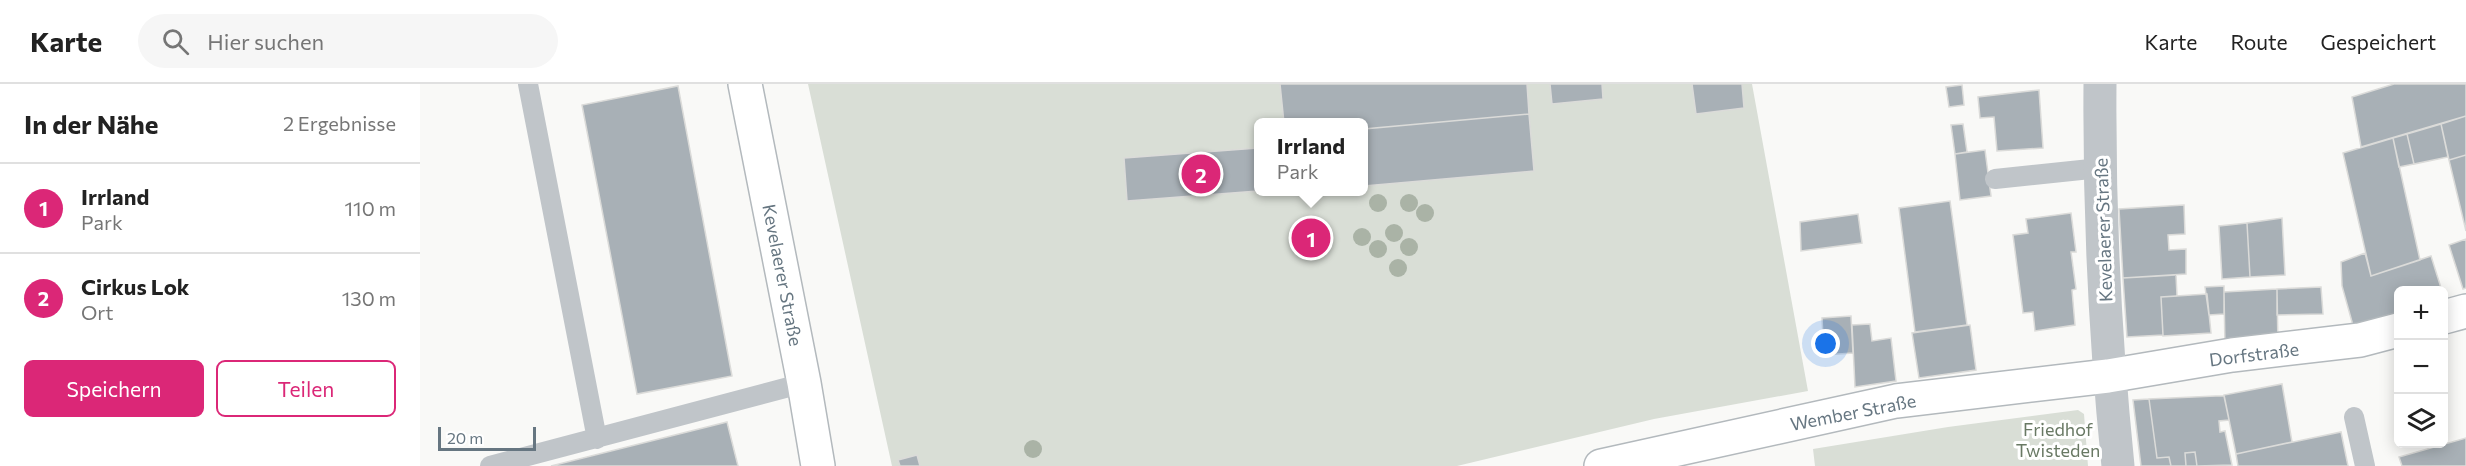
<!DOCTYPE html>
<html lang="de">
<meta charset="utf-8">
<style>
body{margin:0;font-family:Commissioner,sans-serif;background:#f6f6f6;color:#222}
.controls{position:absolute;right:18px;bottom:18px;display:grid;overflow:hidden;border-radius:9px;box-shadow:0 3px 15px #0003}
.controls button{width:54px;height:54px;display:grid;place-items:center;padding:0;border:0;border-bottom:2px solid #e0e0e0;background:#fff;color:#222;font:30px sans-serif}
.scale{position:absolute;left:18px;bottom:15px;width:98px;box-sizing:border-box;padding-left:6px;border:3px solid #667681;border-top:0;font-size:16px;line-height:21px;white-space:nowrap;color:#667681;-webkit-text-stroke:4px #fff;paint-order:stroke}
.you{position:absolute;left:1406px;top:260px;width:21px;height:21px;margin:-15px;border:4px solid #fff;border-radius:50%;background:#1a73e8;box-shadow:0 0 0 9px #1a73e833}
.badge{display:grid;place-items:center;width:39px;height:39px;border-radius:50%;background:#db2777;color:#fff;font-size:20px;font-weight:700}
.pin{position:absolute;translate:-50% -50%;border:3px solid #fff;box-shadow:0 2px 6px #0006}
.popup{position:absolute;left:834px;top:34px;width:114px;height:78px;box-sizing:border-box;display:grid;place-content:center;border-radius:9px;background:#fff;filter:drop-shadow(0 2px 4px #0005);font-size:20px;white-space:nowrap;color:#767676}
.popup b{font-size:22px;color:#222}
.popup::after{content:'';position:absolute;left:50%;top:100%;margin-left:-12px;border:12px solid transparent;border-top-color:#fff}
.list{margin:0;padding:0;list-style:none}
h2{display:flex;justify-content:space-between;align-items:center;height:78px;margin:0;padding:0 24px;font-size:26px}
h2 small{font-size:20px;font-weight:400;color:#767676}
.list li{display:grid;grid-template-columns:39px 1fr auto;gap:18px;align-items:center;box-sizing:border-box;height:90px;padding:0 24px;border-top:2px solid #e0e0e0}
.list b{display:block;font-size:22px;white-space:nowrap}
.list p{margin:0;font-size:20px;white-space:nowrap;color:#767676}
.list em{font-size:20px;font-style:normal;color:#767676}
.actions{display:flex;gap:12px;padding:18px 24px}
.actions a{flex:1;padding:14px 0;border:2px solid #db2777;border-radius:9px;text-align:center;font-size:21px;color:#db2777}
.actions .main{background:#db2777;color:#fff}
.icon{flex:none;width:33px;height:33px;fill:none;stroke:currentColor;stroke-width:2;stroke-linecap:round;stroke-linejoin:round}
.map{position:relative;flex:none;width:2046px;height:382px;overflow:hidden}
header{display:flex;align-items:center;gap:36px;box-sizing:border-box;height:84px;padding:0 30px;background:#fff;border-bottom:2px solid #e0e0e0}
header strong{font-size:28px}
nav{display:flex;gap:33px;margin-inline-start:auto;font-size:21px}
.search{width:420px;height:54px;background:#f6f6f6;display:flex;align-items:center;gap:15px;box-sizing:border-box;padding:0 21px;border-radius:33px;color:#767676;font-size:22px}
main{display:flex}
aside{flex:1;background:#fff}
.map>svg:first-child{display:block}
.green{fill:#d9ded6;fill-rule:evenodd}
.building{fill:#a8b0b6;stroke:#dbdbd9;stroke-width:1.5}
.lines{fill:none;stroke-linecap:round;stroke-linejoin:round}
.secondary-casing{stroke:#b3b9bd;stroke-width:36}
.lane{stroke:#c0c5c9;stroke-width:20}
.street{stroke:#c0c5c9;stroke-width:33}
.secondary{stroke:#fff;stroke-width:33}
.tree{fill:#aab3a6}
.labels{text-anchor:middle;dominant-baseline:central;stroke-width:6;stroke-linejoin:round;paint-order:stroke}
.street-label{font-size:18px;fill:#667681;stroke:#fff}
.park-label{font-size:18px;fill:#697964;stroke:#fff}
</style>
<header>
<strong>Karte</strong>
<div class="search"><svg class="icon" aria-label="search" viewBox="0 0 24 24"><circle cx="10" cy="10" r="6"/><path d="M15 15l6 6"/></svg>Hier suchen</div>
<nav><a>Karte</a><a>Route</a><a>Gespeichert</a></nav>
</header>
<main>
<aside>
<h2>In der Nähe<small>2 Ergebnisse</small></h2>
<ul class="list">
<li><span class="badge">1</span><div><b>Irrland</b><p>Park</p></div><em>110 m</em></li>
<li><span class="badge">2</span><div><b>Cirkus Lok</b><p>Ort</p></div><em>130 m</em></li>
</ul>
<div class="actions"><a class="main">Speichern</a><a>Teilen</a></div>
</aside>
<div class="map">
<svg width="2046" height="382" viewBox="0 0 2046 382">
<rect width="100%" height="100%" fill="#f9f9f7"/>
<path class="green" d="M388,0H1332L1388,307L1234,335L1037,382H472ZM838,39H944V108H838Z
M1658,326L1664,330L1668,382H1395L1393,365L1528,343Z"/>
<path class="building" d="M860,0H1107L1109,30L944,45V39H864Z
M1130,0H1182L1183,15L1132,20Z
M1272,0H1322L1324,24L1276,30Z
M1974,0H2046V32L1941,63L1932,13Z
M1542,1L1544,21L1529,23L1526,3Z
M258,2L312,292L217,310L162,21Z
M1619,6L1623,64L1577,67L1574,33L1560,34L1558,13Z
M1109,30L1114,87L944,102V45Z
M2046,32V71L2029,76L2021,40Z
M1543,40L1547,68L1535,70L1531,41Z
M2021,40L2028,73L1994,80L1987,50Z
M1987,50L1994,80L1979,83L1973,54Z
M1973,54L2000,176L1951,192L1923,69Z
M838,64V107L707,117L704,74Z
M1565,66L1571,112L1540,116L1535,70Z
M2046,71V147L2029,76Z
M1530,117L1547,241L1495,248L1479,124Z
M1764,121L1765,150L1748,151L1749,166L1766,165V190L1703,194L1699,125Z
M1651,129L1656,168H1651L1656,205L1652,206L1655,241L1615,247L1613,228L1603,229L1593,151L1608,149L1606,135Z
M1438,130L1442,159L1381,167L1380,138Z
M1862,134L1865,191L1830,193L1827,139Z
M1827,139L1830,193L1802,195L1799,142Z
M2046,155V204L2043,205L2029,161Z
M1945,169L1951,192L2011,172L2022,207H1978V230L1934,245L1922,202L1921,178Z
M1756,191L1757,212L1741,213L1743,251L1707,253L1703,194Z
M1804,202V230L1789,231L1785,203Z
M1901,203L1903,230L1857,231V205Z
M1857,205L1858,263L1805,264L1804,208Z
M1787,210L1791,249L1743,252L1741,213Z
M1431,232L1433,269L1404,271L1402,234Z
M1450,240L1452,257L1471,254L1476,297L1435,303L1432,241Z
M1550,241L1556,286L1499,294L1492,249Z
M1862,300L1872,358L1816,370L1804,311Z
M1796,312H1804L1809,336L1799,337L1800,348L1805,347L1812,381L1777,382L1775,368L1765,369L1766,382H1751L1749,373L1737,374L1729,315Z
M1729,315L1737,374L1749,373L1751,382H1721L1713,316Z
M307,338L318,382H131Z
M1921,348L1928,382H1818L1816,370Z
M2046,354V382H1982L1979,373Z
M1775,368L1777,382H1766L1765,369Z
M497,371L500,382H480L478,376Z"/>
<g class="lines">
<g class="secondary-casing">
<path id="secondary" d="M325,0L384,299L398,382
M2024,233L2046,227
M1181,382L1476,317L1688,292L1812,271L1940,256L1978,246"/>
</g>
<path class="lane" d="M108,0L177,355
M1575,95L1680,84
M1934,333L1945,382
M70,382L384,299"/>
<path class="street" d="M1680,0C1679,128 1685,255 1698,382"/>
<use href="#secondary" class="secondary"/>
</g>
<g class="tree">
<circle cx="958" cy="119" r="9"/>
<circle cx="989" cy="119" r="9"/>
<circle cx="1005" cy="129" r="9"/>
<circle cx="974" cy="149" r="9"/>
<circle cx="942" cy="153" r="9"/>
<circle cx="989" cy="163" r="9"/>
<circle cx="958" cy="165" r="9"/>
<circle cx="978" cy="184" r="9"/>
<circle cx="613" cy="365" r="9"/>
</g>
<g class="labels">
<g class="street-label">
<text transform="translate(1683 146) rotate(-92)">Kevelaerer Straße</text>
<text transform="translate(363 191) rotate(79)">Kevelaerer Straße</text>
<text transform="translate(1834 270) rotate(-7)">Dorfstraße</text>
<text transform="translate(1433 328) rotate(-11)">Wember Straße</text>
</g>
<g class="park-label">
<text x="1638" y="345">Friedhof<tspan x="1638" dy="21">Twisteden</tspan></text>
</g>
</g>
</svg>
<div class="controls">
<button>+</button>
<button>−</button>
<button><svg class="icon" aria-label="layers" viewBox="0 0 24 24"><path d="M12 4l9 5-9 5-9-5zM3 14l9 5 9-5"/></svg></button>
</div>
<div class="scale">20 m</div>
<div class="you"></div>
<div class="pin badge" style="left:891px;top:154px">1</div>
<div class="popup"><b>Irrland</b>Park</div>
<div class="pin badge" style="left:781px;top:90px">2</div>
</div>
</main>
